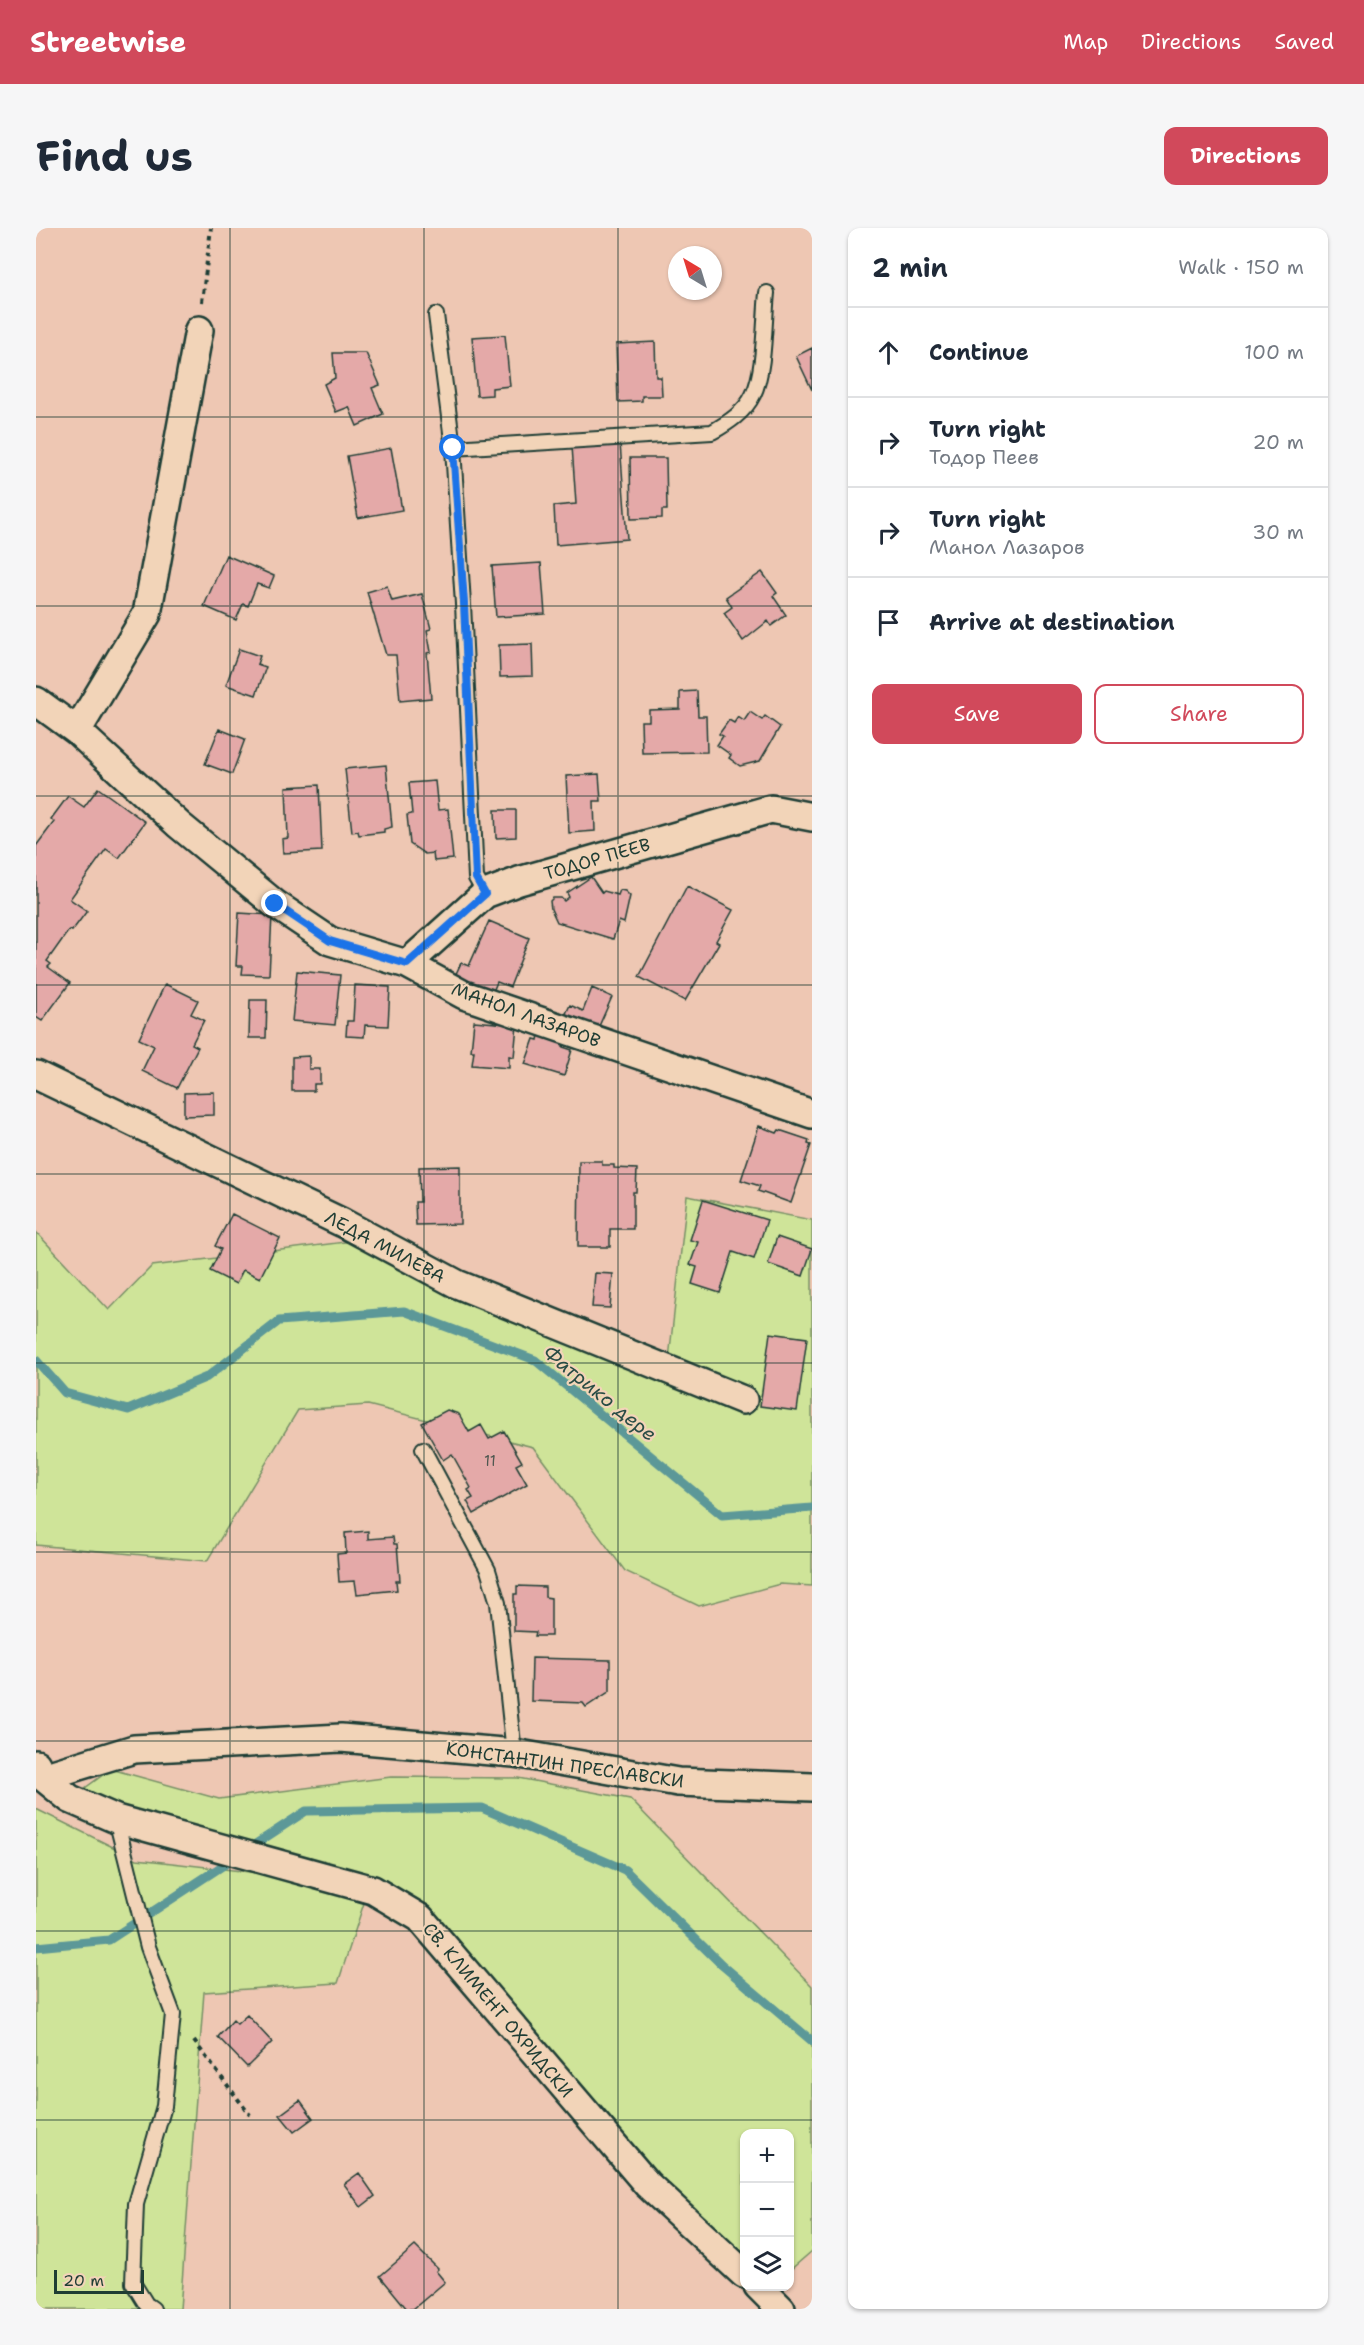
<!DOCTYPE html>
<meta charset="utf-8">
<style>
body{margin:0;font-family:"Shantell Sans",sans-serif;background:#f6f6f7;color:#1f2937}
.controls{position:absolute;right:18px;bottom:18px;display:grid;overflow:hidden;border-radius:12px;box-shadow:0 2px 4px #0004}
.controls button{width:54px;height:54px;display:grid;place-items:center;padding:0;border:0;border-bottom:2px solid #e0e1e3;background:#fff;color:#1f2937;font:30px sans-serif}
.compass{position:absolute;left:632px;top:18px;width:54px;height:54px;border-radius:50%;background:#fff;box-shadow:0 2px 4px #0004;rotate:322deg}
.scale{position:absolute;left:18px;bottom:15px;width:90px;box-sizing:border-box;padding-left:6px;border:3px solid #1f3d34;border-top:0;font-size:16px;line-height:21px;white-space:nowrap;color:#1f3d34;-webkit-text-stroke:4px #f2d4b8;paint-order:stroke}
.stop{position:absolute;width:18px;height:18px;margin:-14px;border:4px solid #1a73e8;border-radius:50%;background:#fff}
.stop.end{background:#1a73e8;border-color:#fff;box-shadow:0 2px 6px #0008}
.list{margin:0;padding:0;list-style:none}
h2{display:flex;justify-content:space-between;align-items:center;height:78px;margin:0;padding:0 24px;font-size:26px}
h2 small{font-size:20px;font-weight:400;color:#747a83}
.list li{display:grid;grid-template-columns:39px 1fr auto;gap:18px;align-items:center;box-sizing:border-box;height:90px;padding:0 24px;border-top:2px solid #e0e1e3}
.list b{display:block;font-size:22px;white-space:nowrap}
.list p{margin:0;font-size:20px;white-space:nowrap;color:#747a83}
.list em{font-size:20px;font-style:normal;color:#747a83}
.actions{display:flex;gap:12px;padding:18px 24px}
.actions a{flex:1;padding:14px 0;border:2px solid #d1495b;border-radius:12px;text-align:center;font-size:21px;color:#d1495b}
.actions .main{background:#d1495b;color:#fff}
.icon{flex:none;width:33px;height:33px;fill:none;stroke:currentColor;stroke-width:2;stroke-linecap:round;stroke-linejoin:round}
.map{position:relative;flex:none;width:776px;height:2081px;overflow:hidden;border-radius:12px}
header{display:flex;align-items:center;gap:36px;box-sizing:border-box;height:84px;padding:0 30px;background:#d1495b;color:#fff}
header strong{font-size:28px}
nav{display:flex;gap:33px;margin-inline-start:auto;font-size:21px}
.intro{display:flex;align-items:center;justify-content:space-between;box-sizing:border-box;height:144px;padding:0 36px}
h1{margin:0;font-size:42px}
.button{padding:15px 27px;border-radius:12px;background:#d1495b;color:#fff;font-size:21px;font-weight:700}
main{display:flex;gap:36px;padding:0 36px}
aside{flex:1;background:#fff;border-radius:12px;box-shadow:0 2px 4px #0004}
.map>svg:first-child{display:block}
.green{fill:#cfe499;stroke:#779066;stroke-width:1.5}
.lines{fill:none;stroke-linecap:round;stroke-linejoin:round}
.stream{stroke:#5c9898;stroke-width:9}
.building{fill:#e4a9a8;stroke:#1f3d34;stroke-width:1.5}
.lane-casing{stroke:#1f3d34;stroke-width:18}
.street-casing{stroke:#1f3d34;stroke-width:32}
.path{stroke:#1f3d34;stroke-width:4;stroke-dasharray:4.5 4.5;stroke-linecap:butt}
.lane{stroke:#f2d4b8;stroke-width:14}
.street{stroke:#f2d4b8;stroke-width:27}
.route{stroke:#1a73e8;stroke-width:8}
.grid{fill:none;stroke:#1f3d34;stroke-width:1.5;stroke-opacity:0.55}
.labels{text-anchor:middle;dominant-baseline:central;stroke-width:4.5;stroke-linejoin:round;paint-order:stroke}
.number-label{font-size:15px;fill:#505851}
.street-label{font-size:18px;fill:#1f3d34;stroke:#f2d4b8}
.water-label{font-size:20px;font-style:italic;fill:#294c45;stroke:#f2d4b8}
</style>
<header>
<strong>Streetwise</strong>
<nav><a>Map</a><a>Directions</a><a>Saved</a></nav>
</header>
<div class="intro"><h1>Find us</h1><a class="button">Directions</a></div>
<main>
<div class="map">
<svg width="776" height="2081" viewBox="0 0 776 2081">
<rect width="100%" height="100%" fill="#eec7b3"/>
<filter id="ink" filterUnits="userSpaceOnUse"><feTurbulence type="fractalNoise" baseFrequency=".0167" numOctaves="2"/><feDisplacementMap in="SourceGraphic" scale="12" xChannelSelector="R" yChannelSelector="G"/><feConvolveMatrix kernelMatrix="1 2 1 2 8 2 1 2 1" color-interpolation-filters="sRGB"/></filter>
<g filter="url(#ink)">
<path class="green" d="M651,968L776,992V1358L744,1356L663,1378L589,1343L497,1219L332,1177L262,1182L171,1333L0,1317V1004L73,1082L116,1038L341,1010L632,1140Z
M75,1541L183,1571L355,1549L482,1550L594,1571L776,1758V2023L754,2042V1906H708V2046L384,1690L34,1571Z
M0,1581L101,1631L248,1648L328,1675L302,1755L168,1764L144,2081H0Z"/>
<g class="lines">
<path class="stream" d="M0,1132L29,1165L92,1182L171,1149L243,1093L368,1083L499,1132L686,1287L776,1280
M212,1621L270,1583L446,1580L589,1642L686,1737L776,1813
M0,1719L73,1712L200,1629"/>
</g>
<path class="building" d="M469,107L474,158L456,160V167L441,168L436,109Z
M619,114L620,149H625L626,168H606V173L582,174L580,116Z
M776,120V162L760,128Z
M297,125H330L344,157L336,160L347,186L321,198L313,179L300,184L288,156L299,150Z
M584,215L591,311L520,317L518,278L540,276L536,218Z
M355,220L366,282L322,290L311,228Z
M594,230H630L631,282H626V290L595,291Z
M190,327L238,348L233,360L221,356L212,378L207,376L200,392L168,378Z
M505,335L509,386L460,389L456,338Z
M726,344L741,365L737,368L750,387L735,398L732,393L707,413L688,385L696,379L690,369Z
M351,358L356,373L386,366L395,401L391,402L395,424L391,425L395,470L364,473L360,427H350L331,364Z
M496,416L497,448L464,449L463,417Z
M203,421L224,428L221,436L230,439L220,467L190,457Z
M661,463L662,488H670L671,524L606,525L605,493H613V482L644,481V464Z
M714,484L726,492L729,488L744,499L724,533L704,538L693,530L695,527L681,517L687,508L683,506L693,492L698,495L702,489L708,493Z
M183,501L209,511L196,546L169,536Z
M350,537L356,599L348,601V604L323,607L322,603L316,604L309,541Z
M563,546L565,573H558L559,603L533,605L530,548Z
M399,553L402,582L412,581L417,631L398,633L397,625L389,626L374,616L371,587L376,586L373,555Z
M283,557L286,623L247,625L246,611L252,610L250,559Z
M62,560L109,594L83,630L70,621L34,671L51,683L36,703L33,702L11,733L15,736L12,739L34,755L6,793L0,789V618L18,594L15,591L32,568L48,579Z
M459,582H480V609L460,610Z
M555,649L566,665L568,663L582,667L584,662L589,663L594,668L588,695L583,693L577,711L521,694L515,681L514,673L517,670H525L528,673L533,669L531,665Z
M651,658L697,682L680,713L683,715L649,773L603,749Z
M203,685L236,687L233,747L206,746L207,738H200Z
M453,693L493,710L474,759L461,754L456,766L418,750L425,735L433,738Z
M261,743L304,747L299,797L256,793Z
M129,756L162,772L155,786L168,792L156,816L162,819L141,860L106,843L118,818L103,811Z
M319,757L354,759L352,798L329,797L328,809L310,808L311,793H317Z
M556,760L576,769L559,807L527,792L534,777L547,783Z
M214,772H231L230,810H213Z
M438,793L481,797L478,829L473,828V840L436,837L438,823H435Z
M503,807L528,815L527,819L536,822L528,848L489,836L498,811L502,812Z
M273,828V841H284V856H278V863H256V829Z
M178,864V887L148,888V865Z
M723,898L741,905L743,902L773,912L772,916L775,917L755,975L722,963L724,958L705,952Z
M543,933H566V937H578V940L601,941L600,964H597V1001H574V1019H542Z
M424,938V996L380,997L379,974H384L383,939Z
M667,972L731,992L718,1031L697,1024L684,1065L656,1056L661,1039L654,1037L662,1014L654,1012Z
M196,986L244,1010L224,1050L207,1042L200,1056L174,1043L185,1021L179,1018Z
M741,1009L776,1021L767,1048L732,1036Z
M559,1045L577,1046L574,1080L556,1079Z
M734,1105L771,1110L761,1183L724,1178Z
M411,1182L423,1186L433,1204L445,1197L453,1211L468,1203L486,1234L480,1237L491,1256L438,1286L431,1273L437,1270L432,1262L435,1260L416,1226L407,1232L386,1195Z
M332,1303V1311L357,1309L358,1316H361L364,1353H360L361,1362L321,1366L319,1353L303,1354L301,1326L310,1325L309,1305Z
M481,1358L509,1359V1369L515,1370V1408H499L500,1404L478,1403V1366H481Z
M496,1430L574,1432V1463L550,1479L547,1475L495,1473Z
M211,1787L236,1814L211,1839L182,1809L197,1792L201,1796Z
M264,1872L277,1890L258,1904L244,1887Z
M323,1945L339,1968L325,1979L308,1956Z
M379,2018L402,2041L400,2043L409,2054L377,2081H371L344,2048Z"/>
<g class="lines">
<g class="lane-casing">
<path id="lane" d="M400,87L417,220L427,376L440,650L449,666
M417,220L676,204C692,195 709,184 717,167C729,144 728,93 731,65
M387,1221L452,1342L462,1375L478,1525
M80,1591L112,1719L137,1786L128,1878L100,1976L97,2055L110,2076L117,2081"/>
</g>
<g class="street-casing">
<path id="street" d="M0,473L41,503L143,597L239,676L294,713L371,736L428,767L776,886
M41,503L111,386L163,102
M371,736L449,666L483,653L735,581L776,589
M0,847L307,995L421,1056L707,1172
M0,1536L7,1549L34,1571L80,1591L337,1662L384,1690L611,1956L708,2046
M7,1549L98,1521L305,1510L478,1525L642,1554L776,1559
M722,2058L745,2081"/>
</g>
<path class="path" d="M166,74L175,0
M158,1813L214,1887"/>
<use href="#lane" class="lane"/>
<use href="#street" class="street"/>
</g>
</g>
<g class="lines" filter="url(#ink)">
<path class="route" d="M239,676L294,713L371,736L449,666L440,650L428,375L417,220"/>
</g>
<path class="grid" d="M194,0V2081M388,0V2081M582,0V2081M0,189H776M0,378H776M0,568H776M0,757H776M0,946H776M0,1135H776M0,1324H776M0,1513H776M0,1703H776M0,1892H776"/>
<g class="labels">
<g class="number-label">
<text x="454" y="1233">11</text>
</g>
<g class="street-label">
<text transform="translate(561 631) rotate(-16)">ТОДОР ПЕЕВ</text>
<text transform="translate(490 787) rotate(20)">МАНОЛ ЛАЗАРОВ</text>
<text transform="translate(349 1019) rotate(28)">ЛЕДА МИЛЕВА</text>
<text transform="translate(529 1537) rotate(8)">КОНСТАНТИН ПРЕСЛАВСКИ</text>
<text transform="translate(462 1782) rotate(50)">СВ. КЛИМЕНТ ОХРИДСКИ</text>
</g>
<g class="water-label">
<text transform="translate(564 1165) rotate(39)">Фатрико дере</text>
</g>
</g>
</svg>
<div class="controls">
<button>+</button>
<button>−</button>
<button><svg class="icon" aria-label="layers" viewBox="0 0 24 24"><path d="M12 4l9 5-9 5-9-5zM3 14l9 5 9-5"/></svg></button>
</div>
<svg class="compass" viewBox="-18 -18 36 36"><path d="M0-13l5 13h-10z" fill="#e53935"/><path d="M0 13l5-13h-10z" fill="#747a83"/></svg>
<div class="scale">20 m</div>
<div class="stop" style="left:417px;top:220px"></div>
<div class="stop end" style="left:239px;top:676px"></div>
</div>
<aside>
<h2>2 min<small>Walk · 150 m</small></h2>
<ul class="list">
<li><svg class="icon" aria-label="ahead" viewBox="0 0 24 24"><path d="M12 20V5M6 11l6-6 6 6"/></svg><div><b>Continue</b></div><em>100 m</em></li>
<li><svg class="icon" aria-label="right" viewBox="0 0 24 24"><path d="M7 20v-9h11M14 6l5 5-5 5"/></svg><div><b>Turn right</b><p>Тодор Пеев</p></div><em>20 m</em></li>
<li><svg class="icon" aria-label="right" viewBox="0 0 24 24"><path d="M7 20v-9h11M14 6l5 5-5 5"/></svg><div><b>Turn right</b><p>Манол Лазаров</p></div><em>30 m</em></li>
<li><svg class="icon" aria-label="arrive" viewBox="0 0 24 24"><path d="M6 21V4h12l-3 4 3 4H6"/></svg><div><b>Arrive at destination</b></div></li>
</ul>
<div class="actions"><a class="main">Save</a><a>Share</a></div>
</aside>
</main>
